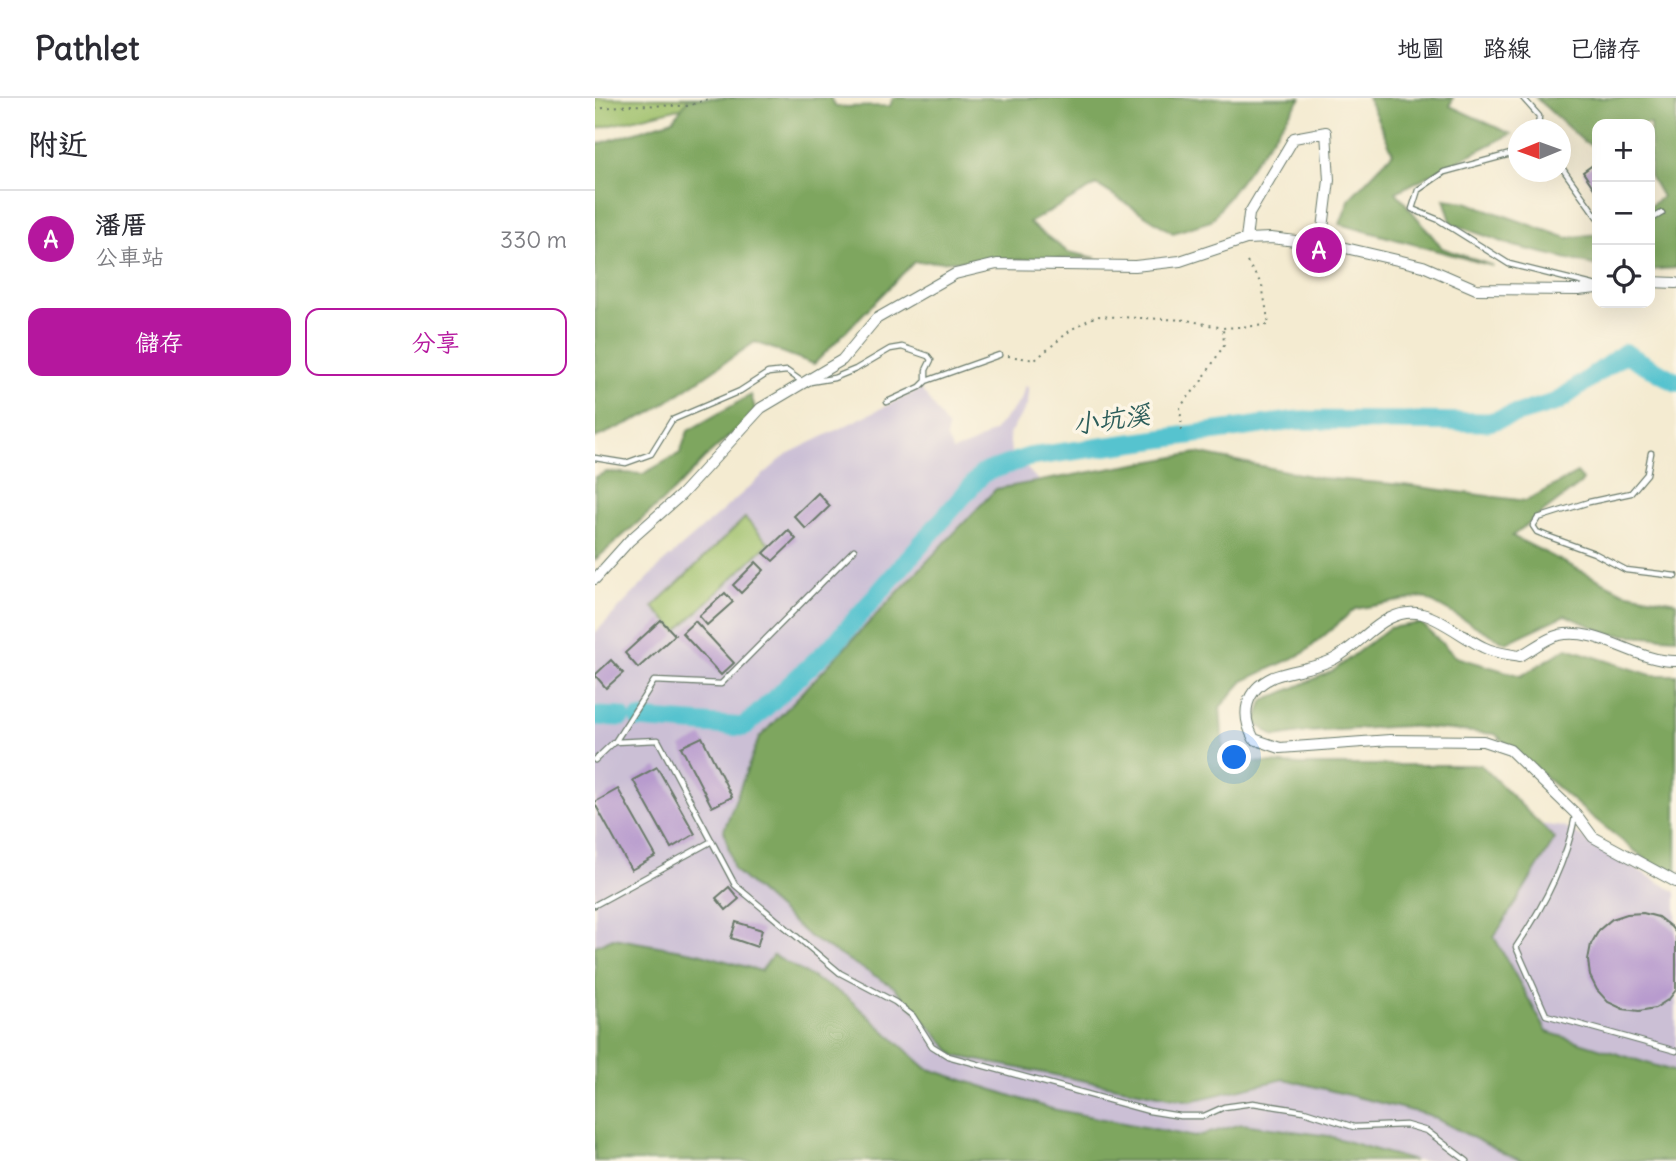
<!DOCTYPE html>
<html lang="zh-TW">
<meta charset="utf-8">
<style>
body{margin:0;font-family:Delius,"LXGW WenKai TC",sans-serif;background:#f7f7f7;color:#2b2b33}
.controls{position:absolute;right:21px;top:21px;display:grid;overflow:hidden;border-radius:14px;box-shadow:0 7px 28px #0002}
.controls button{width:63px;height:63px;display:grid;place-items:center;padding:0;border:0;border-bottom:2px solid #e1e1e2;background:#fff;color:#2b2b33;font:35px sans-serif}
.compass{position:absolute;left:913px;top:21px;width:63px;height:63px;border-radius:50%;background:#fff;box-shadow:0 7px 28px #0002;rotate:269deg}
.you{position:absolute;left:640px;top:660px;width:24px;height:24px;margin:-18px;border:5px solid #fff;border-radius:50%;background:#1a73e8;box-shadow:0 0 0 10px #1a73e833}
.badge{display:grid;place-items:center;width:46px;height:46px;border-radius:50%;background:#b5179e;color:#fff;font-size:23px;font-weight:700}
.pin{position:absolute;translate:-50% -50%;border:4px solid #fff;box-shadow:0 2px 7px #0006}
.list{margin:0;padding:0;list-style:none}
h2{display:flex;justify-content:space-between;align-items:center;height:91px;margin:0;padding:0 28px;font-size:30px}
h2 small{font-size:23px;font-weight:400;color:#7c7c81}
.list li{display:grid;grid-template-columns:46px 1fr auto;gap:21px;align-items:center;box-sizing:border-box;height:98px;padding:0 28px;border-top:2px solid #e1e1e2}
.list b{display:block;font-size:26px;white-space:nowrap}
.list p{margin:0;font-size:23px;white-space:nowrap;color:#7c7c81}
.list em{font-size:23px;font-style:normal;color:#7c7c81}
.actions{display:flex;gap:14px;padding:21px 28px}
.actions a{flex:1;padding:16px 0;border:2px solid #b5179e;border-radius:14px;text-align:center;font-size:24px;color:#b5179e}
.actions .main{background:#b5179e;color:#fff}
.icon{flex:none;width:38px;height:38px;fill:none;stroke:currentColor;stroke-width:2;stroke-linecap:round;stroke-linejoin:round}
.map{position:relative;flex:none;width:1081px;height:1063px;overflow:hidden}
header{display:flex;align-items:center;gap:42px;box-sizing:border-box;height:98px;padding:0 35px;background:#fff;border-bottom:2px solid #e1e1e2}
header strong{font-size:33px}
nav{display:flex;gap:38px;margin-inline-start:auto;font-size:24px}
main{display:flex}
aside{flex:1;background:#fff}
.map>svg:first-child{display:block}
.industrial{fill:#cbbfd5}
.green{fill:#9ec06a;stroke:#5e7e4f;stroke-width:2}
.forest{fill:#7ea65e;stroke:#4e7249;stroke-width:2}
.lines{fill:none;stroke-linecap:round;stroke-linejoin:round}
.river{stroke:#56c3cf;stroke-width:19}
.building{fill:#b89bce}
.lane-casing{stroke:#6a7a6b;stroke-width:7}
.street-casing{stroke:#6a7a6b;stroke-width:12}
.path{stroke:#6a7a6b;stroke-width:2;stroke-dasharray:2 5;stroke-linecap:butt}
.lane{stroke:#fff;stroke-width:4.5}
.street{stroke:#fff;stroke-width:10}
.labels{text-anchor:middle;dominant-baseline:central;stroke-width:7;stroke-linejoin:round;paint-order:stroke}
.water-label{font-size:26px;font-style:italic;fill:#2d5e5b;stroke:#fcf5e5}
</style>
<header>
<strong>Pathlet</strong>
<nav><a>地圖</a><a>路線</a><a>已儲存</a></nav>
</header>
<main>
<aside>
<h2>附近<small></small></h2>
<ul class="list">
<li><span class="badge">A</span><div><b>潘厝</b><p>公車站</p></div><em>330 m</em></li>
</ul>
<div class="actions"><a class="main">儲存</a><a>分享</a></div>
</aside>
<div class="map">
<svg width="1081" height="1063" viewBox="0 0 1081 1063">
<rect width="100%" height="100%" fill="#fcf5e5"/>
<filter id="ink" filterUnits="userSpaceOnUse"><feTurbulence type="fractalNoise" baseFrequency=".0143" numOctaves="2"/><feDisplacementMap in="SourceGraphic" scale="14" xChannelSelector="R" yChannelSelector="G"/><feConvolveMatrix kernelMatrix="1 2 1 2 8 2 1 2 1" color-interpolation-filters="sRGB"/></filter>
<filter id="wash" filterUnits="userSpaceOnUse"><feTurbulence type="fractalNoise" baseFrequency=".00686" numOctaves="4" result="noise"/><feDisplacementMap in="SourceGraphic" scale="28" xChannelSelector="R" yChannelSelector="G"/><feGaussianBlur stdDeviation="1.57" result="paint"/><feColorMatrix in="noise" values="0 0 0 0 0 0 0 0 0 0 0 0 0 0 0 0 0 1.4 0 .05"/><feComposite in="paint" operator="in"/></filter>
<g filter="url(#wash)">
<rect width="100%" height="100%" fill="#f4ebd1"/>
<path class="industrial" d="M430,288L434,290L433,306L414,336L416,354L600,546L614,689L969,729L1081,794V1063H0V535L69,464L192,356L326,291L353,330L351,339L358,353L377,346L399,333L426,302Z"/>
<path class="green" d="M0,0H125L0,31Z
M150,420L174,445L82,533L58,509Z"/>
<path class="forest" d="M94,0H235L241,9L295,8L298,0H706L616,123L578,135L502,87L434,125L473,154L501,160L319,164L219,266L160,244L54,316L0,340V47L78,22Z
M773,0H858L855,8L916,36L801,94L847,150L898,168L745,126L755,100L798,55Z
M941,0H1081V170L1055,172V108L1067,99L1055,78V26H1002V50L988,43Z
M849,101L871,104L972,140L1002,136V168L919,148L857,126Z
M156,297L161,314L111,359L79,393L0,462V379L12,374L48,376L85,355L93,333Z
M602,355L725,380L809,387L931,403L982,375L988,382L985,386L917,438L1028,494L1081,504V540L1015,536L970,517L911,545L828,499L760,511L709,555L648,583L625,609L629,662L705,667H886L960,741L899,839L952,934L1081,974V1063H927L908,1055L834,1017L689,981L595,1003L361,958L299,889L216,840L139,772L129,732L164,640L401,391Z
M826,525L861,559L926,578L972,550L1056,577H1081V778L1055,765L990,713L900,636L811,628L711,634L680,639L661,625L668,603L738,573L794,530Z
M18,840L103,855L166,873L178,857L252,899L331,970L457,1011L600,1039L647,1026L734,1038L819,1063H0V848Z"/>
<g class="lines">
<path class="river" d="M0,618L26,619
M44,621L149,629L240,545L388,375L434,359L703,322L894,324L962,304L1030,255L1081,284"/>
</g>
<g id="blocks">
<path class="building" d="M1002,64V95L988,74Z
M223,395L235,408L211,431L199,418Z
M193,432L201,441L178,463L169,455Z
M161,464L169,472L146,495L138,487Z
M130,495L138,504L112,527L104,518Z
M66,522L80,537L43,570L30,555Z
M100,523L139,565L126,577L87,535Z
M16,562L28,575L11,590L0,577Z
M107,639L137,699L117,709L86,649Z
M62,669L100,736L76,750L38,682Z
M23,691L61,758L36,772L0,706V704Z
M134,789L144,801L131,812L121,800Z
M1048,815L1063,819L1076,829L1081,835V892L1074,901L1060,910L1044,913L1028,911L1013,904L1002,892L995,878L993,862L996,846L1004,832L1017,821L1032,816Z
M141,824L167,832L162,849L136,840Z"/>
</g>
</g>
<g filter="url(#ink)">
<use href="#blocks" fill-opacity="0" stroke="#6a7a6b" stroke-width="2"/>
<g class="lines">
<g class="lane-casing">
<path id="lane" d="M928,0L944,18L943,32
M923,54L849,74L823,92L817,111L844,122L914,166L998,187
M965,67L1002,119
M1055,122L1067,115
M292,304L325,289L331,283
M1056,355L1052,376L1036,395L994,404L943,420L938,428L942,434L952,438L999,455L1031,472L1081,478
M0,360L31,365L56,356L77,322L145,293L173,275L192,273L209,285L239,280L261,271L295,251L307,249L333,258L336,262L331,272V283L404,257
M20,644L59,583L126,586L259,452
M0,662L19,644L63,642L140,787L245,875L300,904L318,918L337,948L353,958L554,1013L585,1018H609L629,1009L658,1005L709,1013L759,1029L811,1027L832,1033L872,1063
M980,719C971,765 947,811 921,849L951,917L1081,953
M0,807L117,743"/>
</g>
<g class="street-casing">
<path id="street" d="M651,141L654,116L699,40L731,34L734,82L726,147
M1055,184L1081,185
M0,481L34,443L86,397L166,310L247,262L281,221L360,176L402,166L540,168L585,163L651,141L676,140L742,148L828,168L881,191L983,192L1002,190
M1081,563C1041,564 1005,529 964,537C951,540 936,552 925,558C913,556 899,555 888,549C871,541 845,520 827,516C791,507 767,546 739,561C720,571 698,571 678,579C650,592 645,616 659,641L685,650L795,642L888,643L915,652L981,716L998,739L1081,784"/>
</g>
<path class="path" d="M0,11L34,7L93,8L116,0
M413,258L440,262L477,231L501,218L592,222L628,230L674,227L667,187L650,161
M587,332L585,309L606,284L629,247L628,231"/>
<use href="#lane" class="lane"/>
<use href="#street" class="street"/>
</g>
</g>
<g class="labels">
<g class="water-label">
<text transform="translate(516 321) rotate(-8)">小坑溪</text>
</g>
</g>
</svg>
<div class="controls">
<button>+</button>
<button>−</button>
<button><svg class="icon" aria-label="locate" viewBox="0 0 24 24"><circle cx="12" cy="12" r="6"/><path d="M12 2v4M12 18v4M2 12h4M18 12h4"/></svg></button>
</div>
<svg class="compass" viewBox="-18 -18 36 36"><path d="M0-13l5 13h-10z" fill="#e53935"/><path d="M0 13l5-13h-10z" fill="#7c7c81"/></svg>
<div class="you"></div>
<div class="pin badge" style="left:724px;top:152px">A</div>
</div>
</main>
